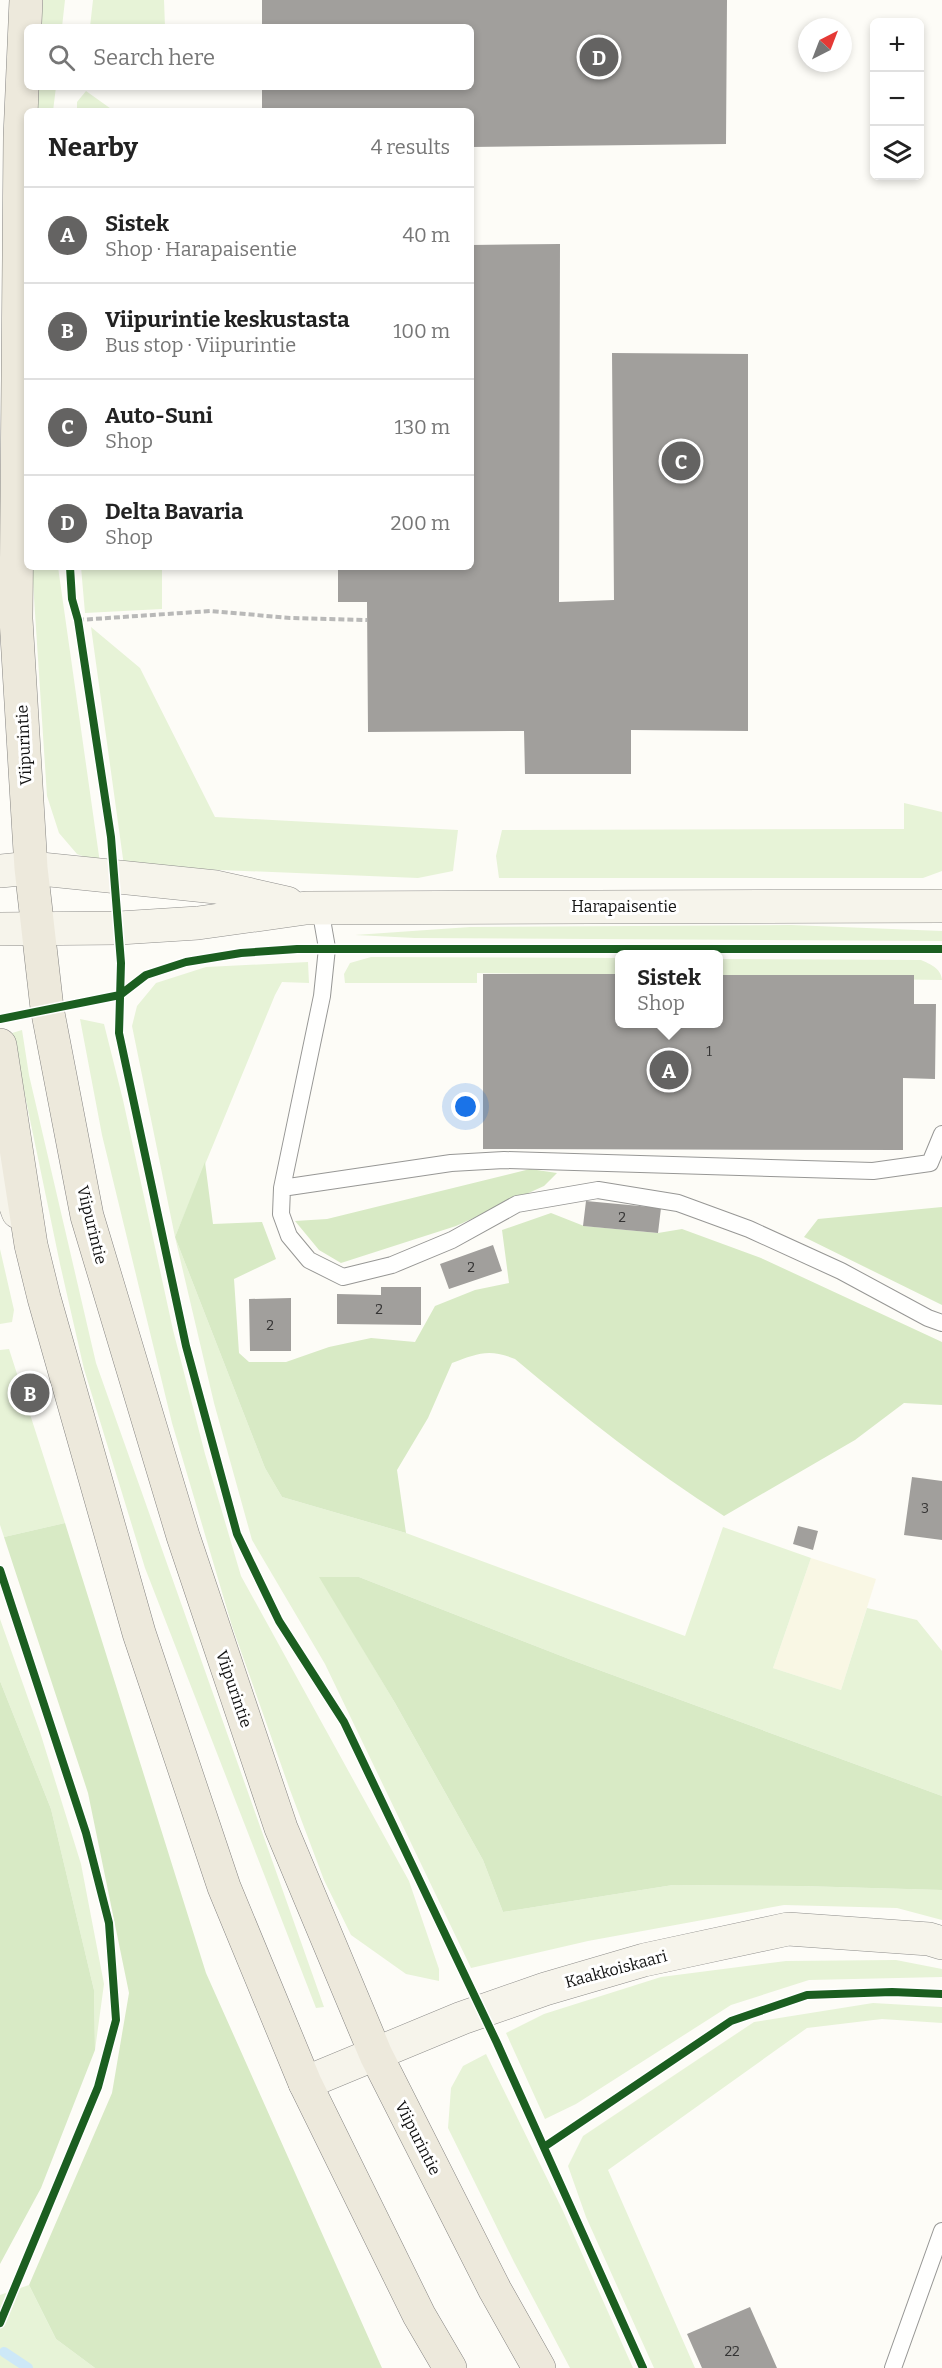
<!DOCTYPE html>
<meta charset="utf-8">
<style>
body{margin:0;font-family:Bitter,serif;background:#f2f2f2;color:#222}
.controls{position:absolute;right:18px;top:18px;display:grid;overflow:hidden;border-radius:9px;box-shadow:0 3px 9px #0003}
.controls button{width:54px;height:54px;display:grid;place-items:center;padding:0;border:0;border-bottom:2px solid #e0e0e0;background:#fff;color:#222;font:30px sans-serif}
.compass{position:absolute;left:798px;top:18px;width:54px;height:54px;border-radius:50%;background:#fff;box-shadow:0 3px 9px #0003;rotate:42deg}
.you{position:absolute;left:466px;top:1107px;width:21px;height:21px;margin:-15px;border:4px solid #fff;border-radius:50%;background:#1a73e8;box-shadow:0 0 0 9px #1a73e833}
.badge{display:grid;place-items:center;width:39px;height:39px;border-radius:50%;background:#646362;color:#fff;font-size:20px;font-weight:700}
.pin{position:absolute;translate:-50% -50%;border:3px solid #fff;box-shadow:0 2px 6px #0006}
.popup{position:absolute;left:615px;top:950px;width:108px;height:78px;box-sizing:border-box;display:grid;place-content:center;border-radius:9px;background:#fff;filter:drop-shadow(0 2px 4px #0005);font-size:20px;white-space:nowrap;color:#767676}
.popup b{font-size:22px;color:#222}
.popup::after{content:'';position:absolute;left:50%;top:100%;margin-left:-12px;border:12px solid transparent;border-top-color:#fff}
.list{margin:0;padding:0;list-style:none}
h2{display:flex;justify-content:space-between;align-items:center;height:78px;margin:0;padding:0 24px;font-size:26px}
h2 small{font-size:20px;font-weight:400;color:#767676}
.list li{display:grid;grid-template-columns:39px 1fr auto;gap:18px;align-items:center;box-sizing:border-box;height:96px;padding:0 24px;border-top:2px solid #e0e0e0}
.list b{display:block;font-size:22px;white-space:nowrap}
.list p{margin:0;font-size:20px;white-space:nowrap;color:#767676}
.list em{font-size:20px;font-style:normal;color:#767676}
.icon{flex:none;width:33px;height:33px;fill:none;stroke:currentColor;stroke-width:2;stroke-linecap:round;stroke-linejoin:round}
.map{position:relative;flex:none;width:942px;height:2368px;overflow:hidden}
.search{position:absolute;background:#fff;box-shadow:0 3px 9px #0003;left:24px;top:24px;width:450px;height:66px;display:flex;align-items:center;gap:15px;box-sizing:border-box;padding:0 21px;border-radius:9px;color:#767676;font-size:22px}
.panel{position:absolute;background:#fff;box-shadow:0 3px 9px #0003;left:24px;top:108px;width:450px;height:462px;border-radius:9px}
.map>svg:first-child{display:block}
.farmland{fill:#f9f7e4}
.green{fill:#e7f3d7}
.forest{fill:#d8eac5}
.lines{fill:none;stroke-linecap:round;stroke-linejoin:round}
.stream{stroke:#cde8f7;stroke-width:10}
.building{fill:#a19f9c}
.lane-casing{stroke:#979795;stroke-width:18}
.secondary-casing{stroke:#8e8d8b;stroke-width:34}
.primary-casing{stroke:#858482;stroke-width:34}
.path{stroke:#b9b9b8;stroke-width:4;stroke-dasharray:6 3;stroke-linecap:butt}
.lane{stroke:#fffffe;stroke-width:16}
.secondary{stroke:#f6f4eb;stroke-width:33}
.primary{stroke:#ede9dc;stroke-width:33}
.cycleway-casing{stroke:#fff;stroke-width:11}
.cycleway{stroke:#1b5e20;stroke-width:8}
.labels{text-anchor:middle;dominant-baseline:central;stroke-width:6;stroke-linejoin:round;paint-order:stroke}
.number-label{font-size:14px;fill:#353434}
.street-label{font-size:16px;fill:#111;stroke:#fff}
</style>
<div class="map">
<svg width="942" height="2368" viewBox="0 0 942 2368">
<rect width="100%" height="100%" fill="#fdfcf7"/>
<path class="farmland" d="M811,1558L876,1579L841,1690L773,1668Z"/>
<path class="green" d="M43,0H65L62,27H41Z
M93,0H164L165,27H90Z
M38,87H56L53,111H37Z
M86,91L114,111H77V102Z
M32,567H58L100,863L77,854L59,833L47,796Z
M81,567H162V609L85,613Z
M91,627L140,668L215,817L458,830L453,871L418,878L124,866Z
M904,803L942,812V871L923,878H499L496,856L502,830L904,829Z
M791,925L942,931V941L415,938L355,935L470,927Z
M371,957L619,958V975L477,973V983H345L344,974L350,963Z
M719,959L921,960C930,964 941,968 942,980L719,977Z
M308,962L309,983L282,982L275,995L175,1237L265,1468L282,1497L406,1533L685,1636L723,1527L811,1558L773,1668L841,1690L867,1608L917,1620L942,1651V1796L569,1659L359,1577H320L395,1703L483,1860L503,1912L673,1885L801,1886L942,1890V1920L897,1908L784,1905L588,1941L471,1968L325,1664L252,1540L214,1403L175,1237L132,1026L137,1006L156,983L206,967Z
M80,1019L104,1024L123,1100L173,1330L205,1454L241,1576L409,1881L439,1969V1981L406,1974L351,1935L324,1880L290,1790L232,1626L172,1423L102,1135Z
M22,1030L29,1075L96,1363L324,2007L316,2008L145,1568L84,1369L60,1264L12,1033Z
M0,1249L14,1310L12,1322L0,1324Z
M9,1349L65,1523L4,1537L0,1525V1350Z
M0,1619L40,1732L81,1864L104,1984L95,2050L94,1990L51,1809L0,1681Z
M896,1960L942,1969V1977L809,1980L731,2005L576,2104L545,2119L506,2033L544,2014L661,1977L786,1961Z
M873,2003L942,2007V2023L882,2019L807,2028L608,2170L695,2368H654L586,2217L568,2166L583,2136L754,2022Z
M486,2054L563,2211L633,2368H570L514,2262L448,2128L451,2088L463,2066Z
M29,2285L56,2339L95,2368H0V2295Z"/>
<path class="forest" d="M205,1162L213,1224L262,1222L276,1259L234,1279L239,1353L249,1362H286L329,1347L371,1338L415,1342L435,1306L475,1290L509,1283L502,1230L551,1213L584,1226L658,1233L682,1229L761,1258L942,1342V1405L904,1403L855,1440L724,1516C650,1469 582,1415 515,1359C488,1348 477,1354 452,1363L428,1418L397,1470L406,1533L282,1497L265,1468L175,1237Z
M530,1169L557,1173L544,1186L456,1226L341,1263L319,1250L295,1221L327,1219Z
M942,1207V1305L804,1237L818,1219Z
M65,1523L206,1973L382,2368H95L56,2339L29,2285L112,2093L129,1993L88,1793L4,1537Z
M319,1577H359L569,1659L942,1796V1890L801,1886L673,1885L503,1912L483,1860L395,1703Z
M0,1681L51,1809L94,1990L95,2050L41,2188L0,2264Z"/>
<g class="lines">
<path class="stream" d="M4,2352L28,2368"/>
</g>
<path class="building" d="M262,0H727L726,144L471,147V111H262V87H471V27H262Z
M560,244L559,602L614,600L612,353L748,354V731L631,730V774H525L524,731L368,732L367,602H338V567H471V245Z
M483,974H620V1024H718V975H914V1004H936L935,1079L903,1078V1150L483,1149Z
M586,1201L661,1208L658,1233L583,1226Z
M493,1245L502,1271L449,1289L440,1264Z
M381,1287H421V1325L337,1324V1294L381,1295Z
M291,1298V1351H250L249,1299Z
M912,1477L942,1481V1540L904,1535Z
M798,1526L818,1531L813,1550L793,1544Z
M750,2307L777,2368H702L687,2334Z"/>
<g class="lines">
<g class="lane-casing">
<path id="lane" d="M320,908L327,948L322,996L282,1188L451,1163L504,1160L873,1171L930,1163L942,1134
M282,1188L281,1214L289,1236L309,1260L343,1277L392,1265L452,1240L517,1204L598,1190L678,1203L749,1229L841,1271L928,1318L942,1323
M893,2368L942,2231"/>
</g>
<g class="secondary-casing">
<path id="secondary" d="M0,871L31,868L216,887L287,903
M0,929L119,928L198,923L306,908L942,906
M0,1163L18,1212
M305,2083L462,2018L545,1989L644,1960L788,1929L929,1939L942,1943"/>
</g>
<g class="primary-casing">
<path id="primary" d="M26,0L20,137L16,619L31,868L47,1008L87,1216L183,1536L281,1828L376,2055L495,2290L539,2368
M0,1045L31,1245L44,1298L139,1633L224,1887L305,2083L419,2315L450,2368"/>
</g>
<path class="path" d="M78,620L211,611L290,618L367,620"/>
<use href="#lane" class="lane"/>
<use href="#secondary" class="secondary"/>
<use href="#primary" class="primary"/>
<g class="cycleway-casing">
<path id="cycleway" d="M70,567L72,599L78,620L111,837L121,963L119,1033L186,1346L237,1534L279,1621L344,1722L497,2043L643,2368
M0,1019L120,995L146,975L186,962L241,953L297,949H942
M0,1570L86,1833L109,1923L116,2020L98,2087L0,2323
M544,2147L731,2021L807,1995L892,1992L942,1994"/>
</g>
<use href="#cycleway" class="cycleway"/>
</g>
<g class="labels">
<g class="number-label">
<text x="709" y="1051">1</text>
<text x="622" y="1217">2</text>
<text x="471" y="1267">2</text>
<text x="379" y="1309">2</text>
<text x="270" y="1325">2</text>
<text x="925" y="1508">3</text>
<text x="732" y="2351">22</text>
</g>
<g class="street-label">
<text transform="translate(24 745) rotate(-93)">Viipurintie</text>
<text x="624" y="906">Harapaisentie</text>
<text transform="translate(92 1225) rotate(76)">Viipurintie</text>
<text transform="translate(234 1689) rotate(71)">Viipurintie</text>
<text transform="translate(616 1969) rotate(-15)">Kaakkoiskaari</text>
<text transform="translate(418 2138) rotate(63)">Viipurintie</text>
</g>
</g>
</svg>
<div class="controls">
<button>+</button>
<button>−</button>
<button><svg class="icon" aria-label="layers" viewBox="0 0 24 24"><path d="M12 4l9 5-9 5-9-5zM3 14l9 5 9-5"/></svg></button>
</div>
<svg class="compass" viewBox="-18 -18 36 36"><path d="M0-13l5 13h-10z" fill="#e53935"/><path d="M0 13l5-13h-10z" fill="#767676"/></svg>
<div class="you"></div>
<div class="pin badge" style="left:669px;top:1070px">A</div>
<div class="popup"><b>Sistek</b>Shop</div>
<div class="pin badge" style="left:30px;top:1393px">B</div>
<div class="pin badge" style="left:681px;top:461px">C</div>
<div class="pin badge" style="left:599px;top:57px">D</div>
<div class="search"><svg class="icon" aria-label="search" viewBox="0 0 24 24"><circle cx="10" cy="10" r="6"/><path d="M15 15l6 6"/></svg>Search here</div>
<section class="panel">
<h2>Nearby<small>4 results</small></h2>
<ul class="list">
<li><span class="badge">A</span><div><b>Sistek</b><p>Shop · Harapaisentie</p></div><em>40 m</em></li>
<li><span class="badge">B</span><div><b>Viipurintie keskustasta</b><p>Bus stop · Viipurintie</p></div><em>100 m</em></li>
<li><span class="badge">C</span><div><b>Auto-Suni</b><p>Shop</p></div><em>130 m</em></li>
<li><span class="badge">D</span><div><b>Delta Bavaria</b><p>Shop</p></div><em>200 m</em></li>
</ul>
</section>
</div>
